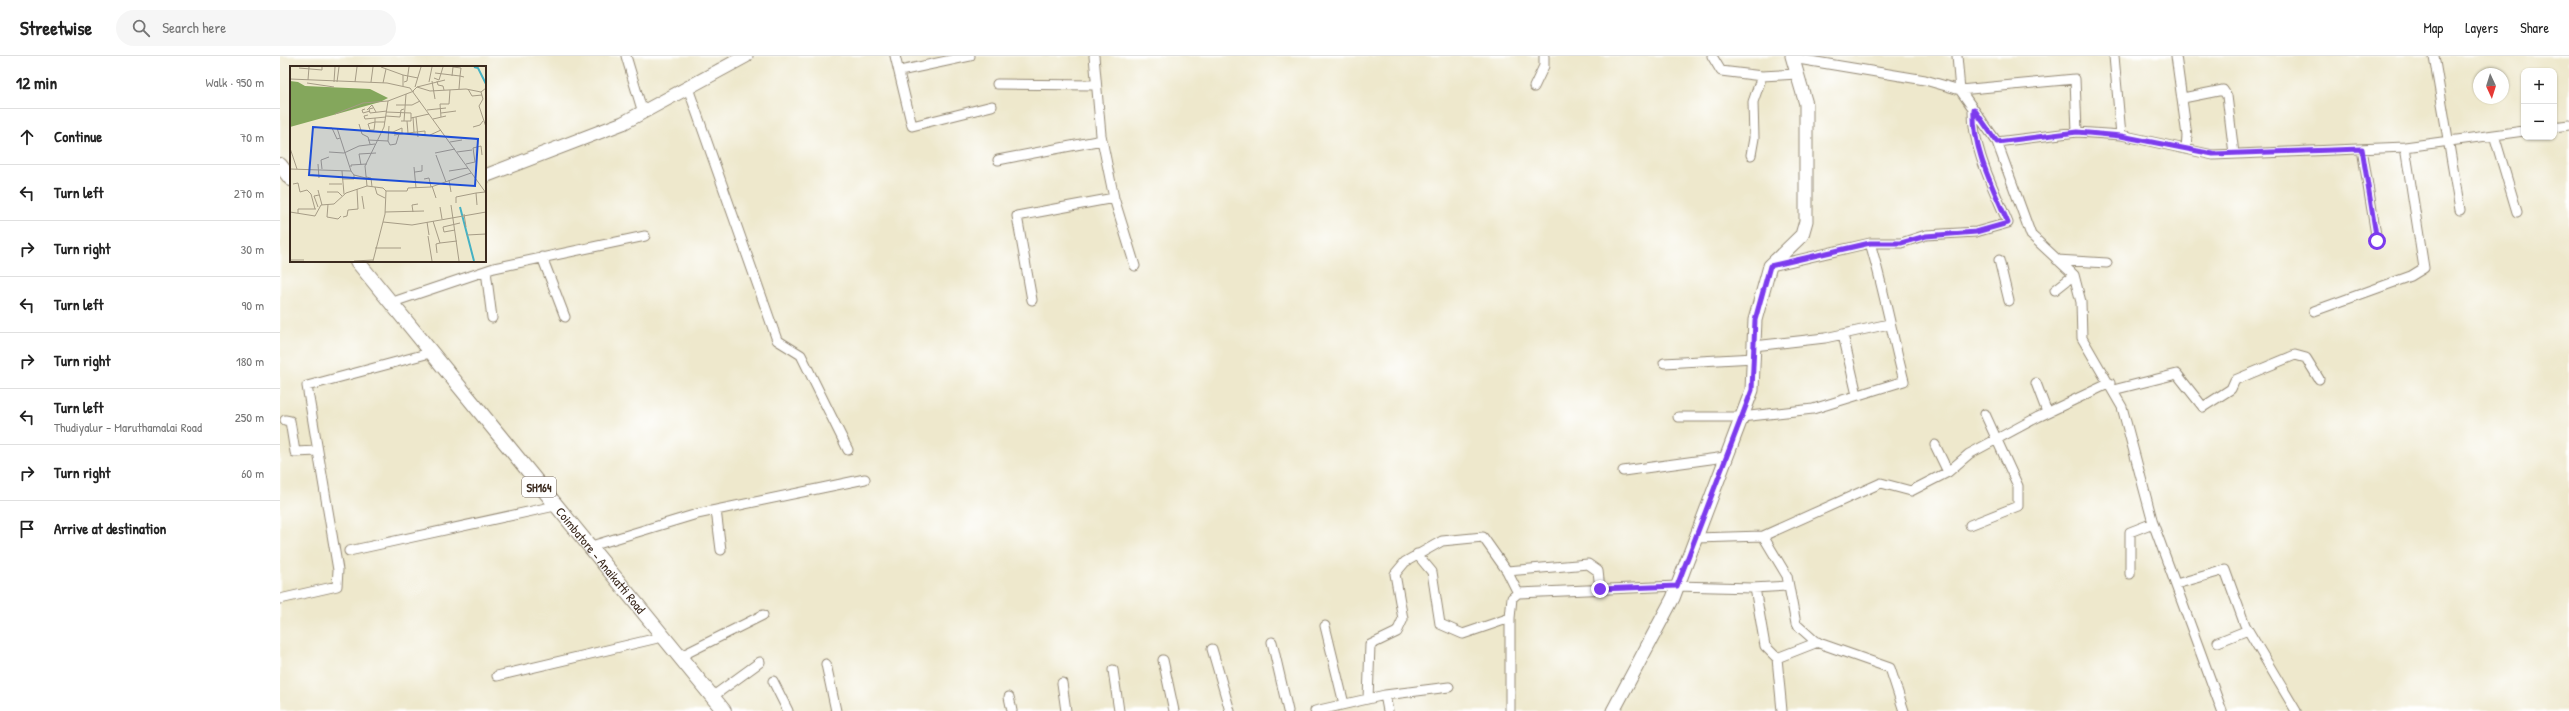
<!DOCTYPE html>
<meta charset="utf-8">
<style>
body{margin:0;font-family:"Patrick Hand",sans-serif;background:#f6f6f6;color:#222}
.controls{position:absolute;right:12px;top:12px;display:grid;overflow:hidden;border-radius:8px;box-shadow:0 1px 3px #0004}
.controls button{width:36px;height:36px;display:grid;place-items:center;padding:0;border:0;border-bottom:1px solid #e0e0e0;background:#fff;color:#222;font:20px sans-serif}
.compass{position:absolute;left:2193px;top:12px;width:36px;height:36px;border-radius:50%;background:#fff;box-shadow:0 1px 3px #0004;rotate:176deg}
.stop{position:absolute;width:12px;height:12px;margin:-9px;border:3px solid #7c3aed;border-radius:50%;background:#fff}
.stop.end{background:#7c3aed;border-color:#fff;box-shadow:0 1px 4px #0008}
.list{margin:0;padding:0;list-style:none}
h2{display:flex;justify-content:space-between;align-items:center;height:52px;margin:0;padding:0 16px;font-size:17px}
h2 small{font-size:13px;font-weight:400;color:#767676}
.list li{display:grid;grid-template-columns:26px 1fr auto;gap:12px;align-items:center;box-sizing:border-box;height:56px;padding:0 16px;border-top:1px solid #e0e0e0}
.list b{display:block;font-size:15px;white-space:nowrap}
.list p{margin:0;font-size:13px;white-space:nowrap;color:#767676}
.list em{font-size:13px;font-style:normal;color:#767676}
.icon{flex:none;width:22px;height:22px;fill:none;stroke:currentColor;stroke-width:2;stroke-linecap:round;stroke-linejoin:round}
.map{position:relative;flex:none;width:2289px;height:655px;overflow:hidden}
header{display:flex;align-items:center;gap:24px;box-sizing:border-box;height:56px;padding:0 20px;background:#fff;border-bottom:1px solid #e0e0e0}
header strong{font-size:19px}
nav{display:flex;gap:22px;margin-inline-start:auto;font-size:14px}
.search{width:280px;height:36px;background:#f6f6f6;display:flex;align-items:center;gap:10px;box-sizing:border-box;padding:0 14px;border-radius:22px;color:#767676;font-size:15px}
main{display:flex}
aside{flex:1;background:#fff}
.map>svg:first-child{display:block}
.lines{fill:none;stroke-linecap:round;stroke-linejoin:round}
.street-casing{stroke:#948975;stroke-width:11}
.secondary-casing{stroke:#948975;stroke-width:15}
.primary-casing{stroke:#948975;stroke-width:16}
.street{stroke:#fff;stroke-width:9}
.secondary{stroke:#fff;stroke-width:13}
.primary{stroke:#fff;stroke-width:14}
.route{stroke:#7c3aed;stroke-width:5}
.labels{text-anchor:middle;dominant-baseline:central;stroke-width:3.5;stroke-linejoin:round;paint-order:stroke}
.shield{fill:#fff;stroke:#766a62;stroke-width:1}
.shield-label{font-size:12px;font-weight:bold;fill:#3b2a1e}
.street-label{font-size:13px;fill:#3b2a1e;stroke:#fff}
.inset-river{fill:none;stroke:#45b1c3;stroke-width:2}
.inset-road{fill:none;stroke:#a69c86;stroke-width:1}
.view{fill:#1d4ed8;fill-opacity:0.15;stroke:#1d4ed8;stroke-width:2}
.inset-edge{fill:none;stroke:#3b2a1e;stroke-width:2}
</style>
<header>
<strong>Streetwise</strong>
<div class="search"><svg class="icon" aria-label="search" viewBox="0 0 24 24"><circle cx="10" cy="10" r="6"/><path d="M15 15l6 6"/></svg>Search here</div>
<nav><a>Map</a><a>Layers</a><a>Share</a></nav>
</header>
<main>
<aside>
<h2>12 min<small>Walk · 950 m</small></h2>
<ul class="list">
<li><svg class="icon" aria-label="ahead" viewBox="0 0 24 24"><path d="M12 20V5M6 11l6-6 6 6"/></svg><div><b>Continue</b></div><em>70 m</em></li>
<li><svg class="icon" aria-label="left" viewBox="0 0 24 24"><path d="M17 20v-9H6M10 6l-5 5 5 5"/></svg><div><b>Turn left</b></div><em>270 m</em></li>
<li><svg class="icon" aria-label="right" viewBox="0 0 24 24"><path d="M7 20v-9h11M14 6l5 5-5 5"/></svg><div><b>Turn right</b></div><em>30 m</em></li>
<li><svg class="icon" aria-label="left" viewBox="0 0 24 24"><path d="M17 20v-9H6M10 6l-5 5 5 5"/></svg><div><b>Turn left</b></div><em>90 m</em></li>
<li><svg class="icon" aria-label="right" viewBox="0 0 24 24"><path d="M7 20v-9h11M14 6l5 5-5 5"/></svg><div><b>Turn right</b></div><em>180 m</em></li>
<li><svg class="icon" aria-label="left" viewBox="0 0 24 24"><path d="M17 20v-9H6M10 6l-5 5 5 5"/></svg><div><b>Turn left</b><p>Thudiyalur - Maruthamalai Road</p></div><em>250 m</em></li>
<li><svg class="icon" aria-label="right" viewBox="0 0 24 24"><path d="M7 20v-9h11M14 6l5 5-5 5"/></svg><div><b>Turn right</b></div><em>60 m</em></li>
<li><svg class="icon" aria-label="arrive" viewBox="0 0 24 24"><path d="M6 21V4h12l-3 4 3 4H6"/></svg><div><b>Arrive at destination</b></div></li>
</ul>
</aside>
<div class="map">
<svg width="2289" height="655" viewBox="0 0 2289 655">
<rect width="100%" height="100%" fill="#fff"/>
<filter id="ink" filterUnits="userSpaceOnUse"><feTurbulence type="fractalNoise" baseFrequency=".025" numOctaves="2"/><feDisplacementMap in="SourceGraphic" scale="8" xChannelSelector="R" yChannelSelector="G"/><feConvolveMatrix kernelMatrix="1 2 1 2 8 2 1 2 1" color-interpolation-filters="sRGB"/></filter>
<filter id="wash" filterUnits="userSpaceOnUse"><feTurbulence type="fractalNoise" baseFrequency=".012" numOctaves="4" result="noise"/><feDisplacementMap in="SourceGraphic" scale="16" xChannelSelector="R" yChannelSelector="G"/><feGaussianBlur stdDeviation="0.9" result="paint"/><feColorMatrix in="noise" values="0 0 0 0 0 0 0 0 0 0 0 0 0 0 0 0 0 1.4 0 .05"/><feComposite in="paint" operator="in"/></filter>
<g filter="url(#wash)">
<rect width="100%" height="100%" fill="#eee8cc"/>
</g>
<g filter="url(#ink)">
<g class="lines">
<g class="street-casing">
<path id="street" d="M346,0L363,57
M615,0L632,70L712,50
M814,0L821,79L834,142L855,210
M1432,0L1441,15L1482,20L1517,18
M1677,0L1680,34L1795,23L1797,76
M1834,0L1841,79
M1896,0L1907,80L1906,93
M2154,0L2180,154
M1512,2L1645,24L1680,34L1717,86L1751,179L1794,219L1801,246L1802,282L1842,351L1873,467L1942,655
M620,15L690,0
M717,28L816,29
M1254,31L1264,10V0
M408,32L497,284L521,299L568,394
M1903,42L1943,34L1947,40L1954,98
M2274,71L2289,69
M2214,79L2237,156
M1717,86L1797,76L1841,79L1933,99L2125,91L2244,75
M2082,93L2097,185
M1471,99L1474,82L1473,46L1482,20
M718,104L822,84
M262,201L285,261
M1719,204L1729,245
M1777,204L1827,207
M1491,210L1590,187H1621L1646,179L1696,176L1728,167C1713,131 1692,92 1693,53
M206,215L212,262
M1775,234L1794,219
M752,244L737,160L834,142
M110,247L214,212L365,180
M2034,255L2131,220L2144,212L2125,91
M1563,279L1577,339
M1474,290L1545,282L1609,268
M1384,307L1474,302
M1756,327L1767,356
M1833,334L1897,318L1923,351L1951,333L1955,324L2015,299L2026,302L2039,323
M1398,361H1461L1533,353L1624,325C1612,279 1604,233 1590,187
M5,364L10,365L15,396L38,395
M1655,389L1668,416
M1343,415L1445,401
M436,454L441,494
M1690,469L1738,450V430L1705,358
M1483,480L1507,520L1516,568L1536,586L1610,612L1624,655
M1416,482L1483,480L1601,427L1631,435L1668,416L1689,398L1758,361L1830,327
M308,491L417,458L585,423
M69,495L275,450
M1137,498L1152,516L1160,568L1183,578L1230,562
M1227,515L1308,508L1318,515L1320,533
M1850,518V476L1873,467
M1896,528L1945,514L1965,569L2016,655
M1475,532L1485,590L1497,602L1502,655
M0,543L57,530L58,514L27,330L150,297
M1045,570L1064,648
M992,586L1008,655
M1938,586L1968,574
M932,593L950,655
M399,601L483,559
M1497,602L1538,586
M883,604L894,655
M546,608L556,655
M833,614L839,655
M217,620L382,581
M493,625L508,655
M782,627L786,655
M1105,639L1108,655
M432,641L480,606
M729,641L732,655
M1088,643L1090,589L1117,576L1123,563L1115,518L1125,506L1162,485L1203,481L1227,515L1238,537
M1035,655L1105,639L1169,631
M1230,655V562L1232,542L1238,537L1397,530L1472,532L1508,530"/>
</g>
<g class="secondary-casing">
<path id="secondary" d="M205,120L343,67L466,0
M1333,655L1393,542L1472,334L1475,264L1490,210L1522,179L1526,165V48L1512,0"/>
</g>
<g class="primary-casing">
<g id="primary">
<path d="M0,109L11,123"/>
<path id="s1" d="M77,205L444,655"/>
</g>
</g>
<use href="#street" class="street"/>
<use href="#secondary" class="secondary"/>
<use href="#primary" class="primary"/>
</g>
</g>
<g class="lines" filter="url(#ink)">
<path class="route" d="M1320,533L1397,530L1472,334L1475,264L1490,210L1590,187H1621L1646,180L1696,176L1728,167C1713,131 1692,93 1694,53L1717,86L1797,76L1841,80L1933,98L2082,93L2097,185"/>
</g>
<g class="labels">
<rect class="shield" x="242" y="421" width="34" height="20" rx="3"/>
<g class="shield-label">
<text x="259" y="431">SH164</text>
</g>
<g class="street-label">
<text stroke="none"><textPath href="#s1" startOffset="386">Coimbatore - Anaikatti Road</textPath></text>
</g>
</g>
<g transform="translate(10 10)">
<rect width="196" height="196" fill="#eee8cc"/>
<path d="M0,15L8,16L15,20L80,23L98,32L90,36L0,61Z" fill="#84a75c"/>
<path class="inset-river" d="M184,1L188,2L196,18M170,141L184,195"/>
<path class="inset-road" d="M91,1L113,9V20M9,2L32,4V1M145,7L170,10L169,23M113,9L128,12M162,10L163,1L171,2L170,10L174,11M144,12L149,14L153,1M0,13L97,17L120,22L196,127M18,14L19,1M142,15L145,33M147,15L148,19L153,20L154,24M44,16L45,1M47,16L49,1M65,16L67,1M81,16L83,1M114,16L117,15L119,1M139,16L142,1M17,17L44,21M93,17L96,3M125,21L131,1M127,21L155,14M178,23L182,30L192,29M123,25L127,21L140,25L176,23L191,26L196,22M191,26L193,33L189,40L196,61M106,39H122L130,35M83,42L79,43L80,47L97,45M75,43L72,44L73,47L80,45M77,44L82,39L86,46M137,44L156,42M96,46L121,47V52L139,48M151,47L166,45M45,48L73,37L98,35M78,49L74,50L75,53L96,51M96,50L110,51L111,44L114,43M123,51L124,66M126,51L128,71M151,51L150,38H159L160,24M85,52V56L84,64H80L78,58L81,57L85,56H95M143,53L156,50M111,55H121V52M114,55L116,28M117,55L118,67L135,65V70M69,58L72,68L78,71L80,78M183,61L190,59L193,55M39,62H42L47,73L50,72M47,62L61,105L64,109L76,112M92,66H103L112,62V68M104,69L118,67M140,69L151,64M78,74L98,75L99,60M98,75L100,79L106,78L109,68M160,76L172,74M0,82L7,103M39,86L54,87M167,86L182,84M54,87L69,80L85,78M145,87L165,83M146,89L156,116M28,98L29,112M176,98L185,96L183,82L191,80L192,89M71,99L69,88L86,87M61,101V99L77,98M124,101L126,122M0,103L61,105M32,103L31,94L39,91M52,105L54,128M159,105L178,102M125,106L132,105V99M76,111L81,112L82,121M52,113H64V109M134,113L139,112L141,121M159,114L161,126M3,118L8,117L10,126L17,124L21,128L25,143M39,118H52M77,120L93,122L96,125H117L118,122L141,121L181,107M142,120L146,132M85,121L87,128L95,132M28,124L32,139M37,126H48L52,130M72,130L74,143M166,137V131L186,127M38,138L37,151L48,153L51,150M161,139L169,195M187,139L186,127L195,126M28,141L24,130L29,129M150,141L152,153M0,146L25,150L31,139L44,138L56,127L77,120L75,100L94,61L98,35L124,25M95,146L134,145M123,146L122,139L128,138M8,147V143H26M174,148L176,161M53,151L57,150L58,144L68,143L67,123M143,155L150,177L167,175M93,156L122,159L196,146M137,156L139,169M165,164L154,166L153,161L170,157M177,169L196,168M0,170V185M138,170L142,195M85,182H111M147,187L146,178L150,177M1,194H14M64,195L83,194M83,195L95,148L96,125"/>
<path class="view" d="M23,61L188,73L185,120L19,109Z"/>
<rect width="196" height="196" class="inset-edge"/>
</g>
</svg>
<div class="controls">
<button>+</button>
<button>−</button>
</div>
<svg class="compass" viewBox="-18 -18 36 36"><path d="M0-13l5 13h-10z" fill="#e53935"/><path d="M0 13l5-13h-10z" fill="#767676"/></svg>
<div class="stop" style="left:2097px;top:185px"></div>
<div class="stop end" style="left:1320px;top:533px"></div>
</div>
</main>
